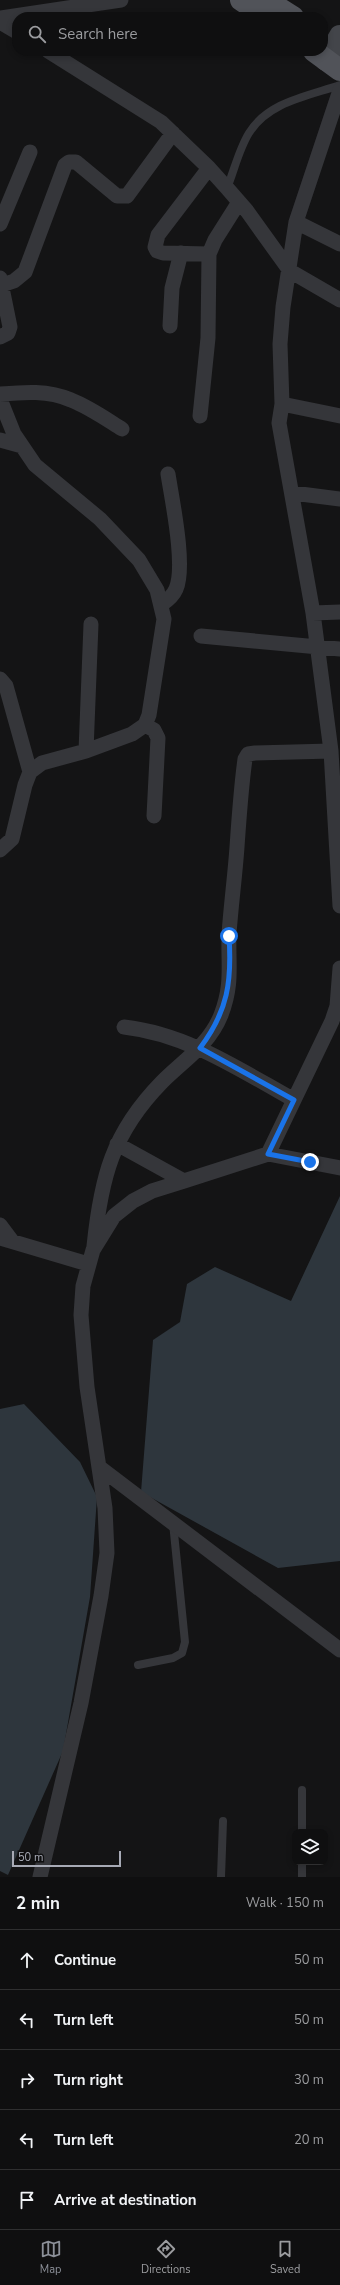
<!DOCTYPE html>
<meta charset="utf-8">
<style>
body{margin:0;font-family:"Nunito Sans",sans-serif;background:#1d1d1e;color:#f1f3f6}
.controls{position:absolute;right:12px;bottom:12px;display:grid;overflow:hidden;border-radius:8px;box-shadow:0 2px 6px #0003}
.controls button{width:36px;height:36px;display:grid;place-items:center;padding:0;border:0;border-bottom:1px solid #2f2f30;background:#0f0f10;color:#f1f3f6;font:20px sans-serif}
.scale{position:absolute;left:12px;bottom:10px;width:109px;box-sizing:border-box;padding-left:4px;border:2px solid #a7aab5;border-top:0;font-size:11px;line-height:14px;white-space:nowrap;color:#a7aab5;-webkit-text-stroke:3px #0f0f10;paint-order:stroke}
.stop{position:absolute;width:12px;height:12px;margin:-9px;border:3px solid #1a73e8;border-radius:50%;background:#fff}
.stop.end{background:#1a73e8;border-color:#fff;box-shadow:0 1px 4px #0008}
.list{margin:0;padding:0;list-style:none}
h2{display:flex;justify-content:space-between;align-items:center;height:52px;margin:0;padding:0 16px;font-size:17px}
h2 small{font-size:13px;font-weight:400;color:#9b9c9f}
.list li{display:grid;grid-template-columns:26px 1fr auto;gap:12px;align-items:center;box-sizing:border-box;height:60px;padding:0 16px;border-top:1px solid #2f2f30}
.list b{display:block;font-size:15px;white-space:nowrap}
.list em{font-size:13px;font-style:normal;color:#9b9c9f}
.icon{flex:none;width:22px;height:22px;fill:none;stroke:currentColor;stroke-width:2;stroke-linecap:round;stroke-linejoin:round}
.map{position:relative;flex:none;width:340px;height:1877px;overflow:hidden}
.search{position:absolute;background:#0f0f10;box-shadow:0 2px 6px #0003;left:12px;right:12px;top:12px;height:44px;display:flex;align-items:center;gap:10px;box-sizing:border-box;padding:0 14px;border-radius:16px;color:#9b9c9f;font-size:15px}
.sheet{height:352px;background:#0f0f10}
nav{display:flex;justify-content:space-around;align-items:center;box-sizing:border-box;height:56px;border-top:1px solid #2f2f30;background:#0f0f10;font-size:11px;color:#9b9c9f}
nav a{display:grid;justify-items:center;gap:2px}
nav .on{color:#8c9099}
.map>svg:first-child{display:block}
.water{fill:#2e363d}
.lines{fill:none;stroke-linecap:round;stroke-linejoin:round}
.lane{stroke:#35363a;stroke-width:8}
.street{stroke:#35363a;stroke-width:15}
.secondary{stroke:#43454a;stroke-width:22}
.primary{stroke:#515359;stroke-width:22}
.route{stroke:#1a73e8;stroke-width:5}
</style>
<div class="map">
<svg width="340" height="1877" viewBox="0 0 340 1877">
<rect width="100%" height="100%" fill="#141415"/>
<path class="water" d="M340,1196V1561L278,1568L141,1492L153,1340L180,1322L187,1284L215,1267L291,1301Z
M24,1404L80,1462L97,1497L90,1597L63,1751L8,1875L0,1871V1409Z"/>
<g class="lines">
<path class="lane" d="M227,188C234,171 239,149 249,133C268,102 308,96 340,85
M138,1665L173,1658L182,1653L185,1642L173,1523
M302,1790V1832
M302,1862V1877
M221,1877L223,1821"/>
<path class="street" d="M0,18L121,0
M0,22L17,32
M48,51L161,122L209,168L227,188L247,211L290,271L340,300
M340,90L296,222L283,307L280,344L282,404L279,423L313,613L331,751L340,906
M296,222L340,244
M0,224L30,152
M209,254L163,253L157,251L155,247L158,235L209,168
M0,278L10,327L8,333L0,337
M2,285L14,281L25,272L65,165L69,162H76L117,196H127L173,133
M170,326L172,288L181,253
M0,394C24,392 48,390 71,400C89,407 106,419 122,429
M0,399L14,434L35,465L100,519L139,560L157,590L164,619L149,715L145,725L132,734L86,751L42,763L30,772L25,785L12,839L0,850
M282,404L340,416
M200,416L208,338L209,254L215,240L239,202
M0,440L22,446
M293,493L340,499
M162,604C168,600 173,596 176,589C186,566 172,500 168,474
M313,613L340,612
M201,636L340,649
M0,679L6,686L30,772
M145,725L154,730L158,738L154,816
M86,751L91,624
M124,1027C187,1034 240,1070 294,1100
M117,1144L184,1181
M268,1154L332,1021L337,1006L340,968
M0,1225L12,1241
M0,1238L88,1264
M94,1246C101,1178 112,1133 162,1082C184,1060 209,1045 221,1015C233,984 228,965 229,934C231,905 235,876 237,847C239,818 241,788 245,759L248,754L255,753L331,751
M99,1467L340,1650
M40,1877L81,1703L101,1596L107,1553L105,1508L87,1387L81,1315L83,1286L93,1250L114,1216L133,1201L152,1191L184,1181L268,1154L340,1168"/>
<path class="secondary" d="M326,60L340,36"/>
<path class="primary" d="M241,0L266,17
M266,0L293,17
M314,51L340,70"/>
</g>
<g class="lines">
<path class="route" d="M229,936C232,981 228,1011 200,1048L294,1100L268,1154L310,1162"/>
</g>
</svg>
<div class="controls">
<button><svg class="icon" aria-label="layers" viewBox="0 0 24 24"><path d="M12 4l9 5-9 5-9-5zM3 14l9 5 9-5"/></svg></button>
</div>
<div class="scale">50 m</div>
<div class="stop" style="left:229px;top:936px"></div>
<div class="stop end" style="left:310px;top:1162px"></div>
<div class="search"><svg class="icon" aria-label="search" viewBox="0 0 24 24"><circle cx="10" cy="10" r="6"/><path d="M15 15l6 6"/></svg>Search here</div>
</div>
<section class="sheet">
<h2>2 min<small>Walk · 150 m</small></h2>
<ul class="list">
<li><svg class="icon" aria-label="ahead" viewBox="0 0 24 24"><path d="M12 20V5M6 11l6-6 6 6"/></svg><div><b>Continue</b></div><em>50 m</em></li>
<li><svg class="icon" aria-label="left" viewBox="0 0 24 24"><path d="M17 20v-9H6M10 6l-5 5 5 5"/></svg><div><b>Turn left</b></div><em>50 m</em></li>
<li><svg class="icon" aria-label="right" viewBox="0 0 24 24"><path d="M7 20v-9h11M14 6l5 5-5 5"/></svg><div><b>Turn right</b></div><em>30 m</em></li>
<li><svg class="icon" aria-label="left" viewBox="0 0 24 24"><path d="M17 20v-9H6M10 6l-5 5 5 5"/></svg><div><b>Turn left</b></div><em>20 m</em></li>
<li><svg class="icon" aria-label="arrive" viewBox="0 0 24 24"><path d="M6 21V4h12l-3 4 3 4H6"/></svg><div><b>Arrive at destination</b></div></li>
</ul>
</section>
<nav>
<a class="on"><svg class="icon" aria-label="map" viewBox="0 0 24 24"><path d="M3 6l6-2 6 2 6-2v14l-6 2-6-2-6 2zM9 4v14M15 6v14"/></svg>Map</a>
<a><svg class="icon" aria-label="directions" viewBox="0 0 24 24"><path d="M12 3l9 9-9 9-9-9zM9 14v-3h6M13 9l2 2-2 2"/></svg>Directions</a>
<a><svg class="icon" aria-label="saved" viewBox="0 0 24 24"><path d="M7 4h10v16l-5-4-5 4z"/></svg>Saved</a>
</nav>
